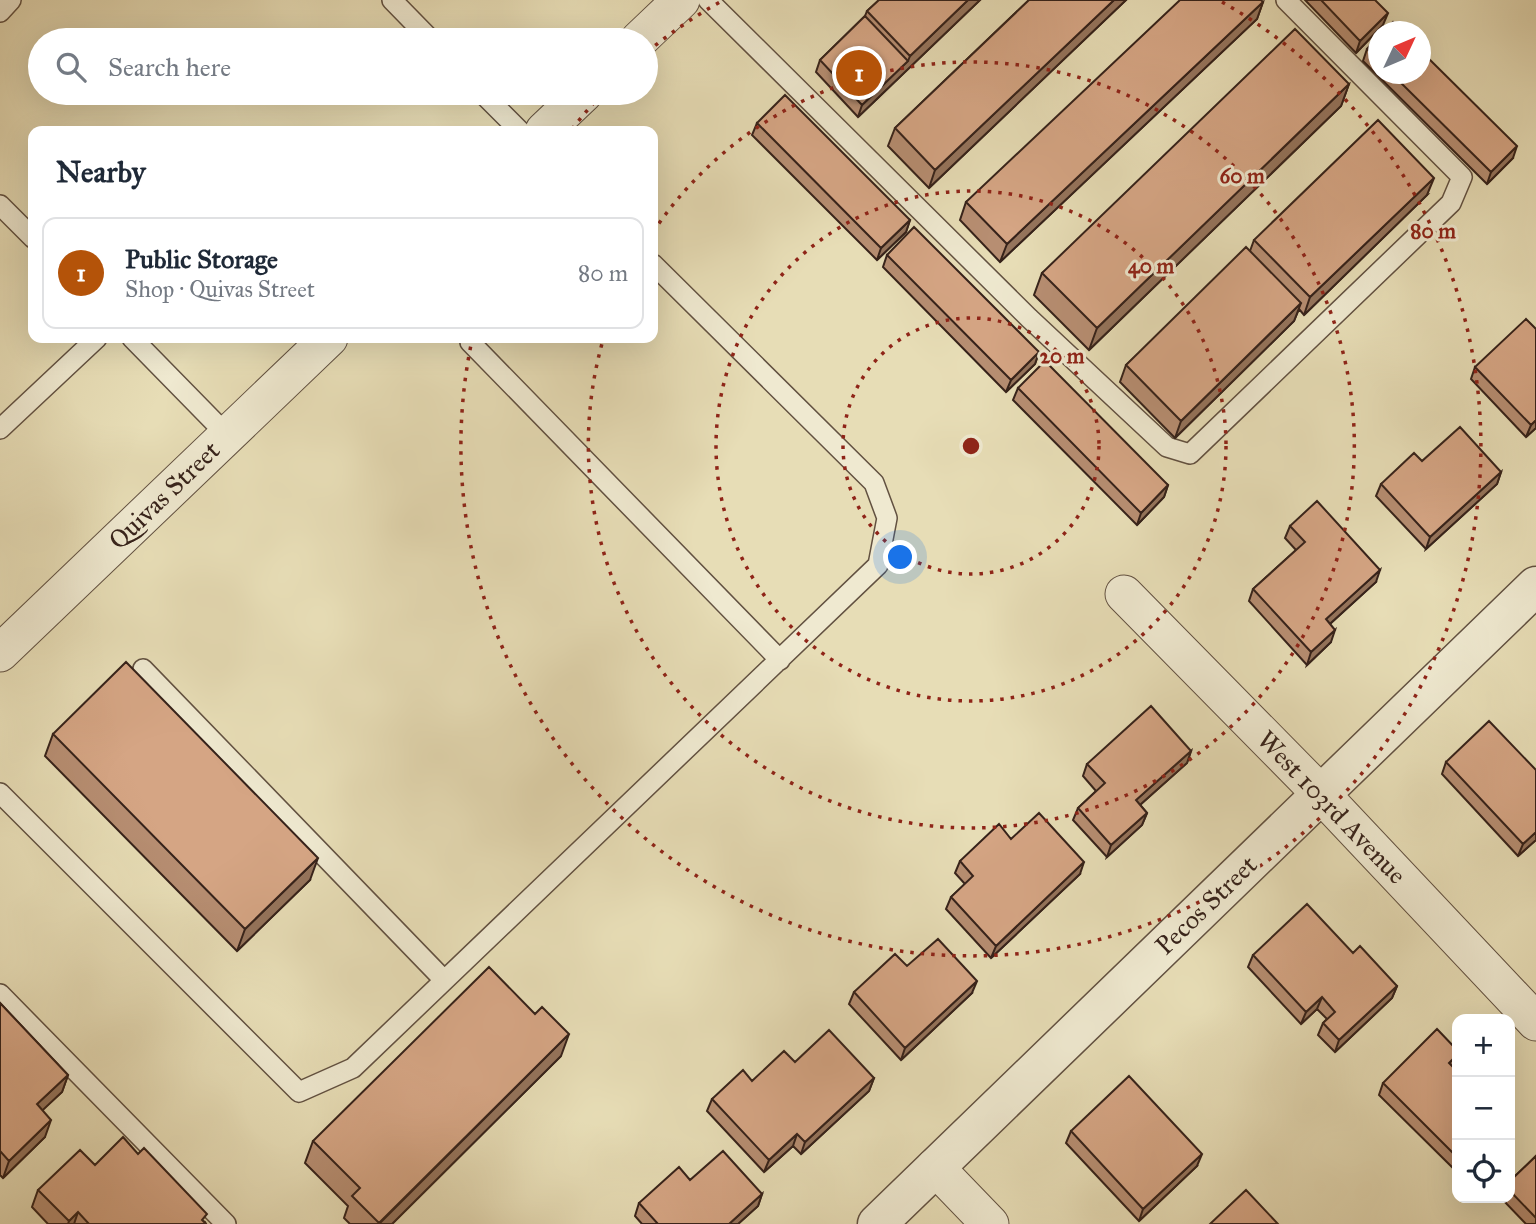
<!DOCTYPE html>
<meta charset="utf-8">
<style>
body{margin:0;font-family:"IM FELL Great Primer",serif;background:#f2f2f3;color:#1f2937}
.controls{position:absolute;right:21px;bottom:21px;display:grid;overflow:hidden;border-radius:14px;box-shadow:0 7px 28px #0002}
.controls button{width:63px;height:63px;display:grid;place-items:center;padding:0;border:0;border-bottom:2px solid #e0e1e3;background:#fff;color:#1f2937;font:35px sans-serif}
.compass{position:absolute;left:1368px;top:21px;width:63px;height:63px;border-radius:50%;background:#fff;box-shadow:0 7px 28px #0002;rotate:46deg}
.you{position:absolute;left:901px;top:558px;width:24px;height:24px;margin:-18px;border:5px solid #fff;border-radius:50%;background:#1a73e8;box-shadow:0 0 0 10px #1a73e833}
.badge{display:grid;place-items:center;width:46px;height:46px;border-radius:50%;background:#b45309;color:#fff;font-size:23px;font-weight:700}
.pin{position:absolute;translate:-50% -50%;border:4px solid #fff;box-shadow:0 2px 7px #0006}
.list{margin:0;padding:0;list-style:none}
h2{display:flex;justify-content:space-between;align-items:center;height:91px;margin:0;padding:0 28px;font-size:30px}
h2 small{font-size:23px;font-weight:400;color:#747a83}
.list li{display:grid;grid-template-columns:46px 1fr auto;gap:21px;align-items:center;box-sizing:border-box;height:112px;margin:0 14px 14px;padding:0 14px;border:2px solid #e0e1e3;border-radius:14px}
.list b{display:block;font-size:26px;white-space:nowrap}
.list p{margin:0;font-size:23px;white-space:nowrap;color:#747a83}
.list em{font-size:23px;font-style:normal;color:#747a83}
.icon{flex:none;width:38px;height:38px;fill:none;stroke:currentColor;stroke-width:2;stroke-linecap:round;stroke-linejoin:round}
.map{position:relative;flex:none;width:1536px;height:1224px;overflow:hidden}
.search{position:absolute;background:#fff;box-shadow:0 7px 28px #0002;left:28px;top:28px;width:630px;height:77px;display:flex;align-items:center;gap:18px;box-sizing:border-box;padding:0 24px;border-radius:38px;color:#747a83;font-size:26px}
.panel{position:absolute;background:#fff;box-shadow:0 7px 28px #0002;left:28px;top:126px;width:630px;height:217px;border-radius:14px}
.map>svg:first-child{display:block}
.lines{fill:none;stroke-linecap:round;stroke-linejoin:round}
.service-casing{stroke:#625141;stroke-width:22}
.minor-casing{stroke:#625141;stroke-width:39}
.tertiary-casing{stroke:#625141;stroke-width:41}
.service{stroke:#efe9d0;stroke-width:19}
.minor{stroke:#efe9d0;stroke-width:37}
.tertiary{stroke:#efe9d0;stroke-width:38}
.wall{fill:#b78e72;stroke:#36221a;stroke-width:2}
.shaded-wall{fill:#95745c;stroke:#36221a;stroke-width:2}
.building{fill:#d5a584;stroke:#36221a;stroke-width:2}
.ring{fill:none;stroke:#8f2418;stroke-width:3.5;stroke-dasharray:3.5 7}
.labels{text-anchor:middle;dominant-baseline:central;stroke-width:6;stroke-linejoin:round;paint-order:stroke}
.street-label{font-size:26px;fill:#36221a;stroke:#efe9d0}
.centre{fill:#8f2418;stroke:#efe9d0;stroke-width:3.5}
.ring-label{font-size:21px;text-anchor:middle;font-weight:bold;fill:#8f2418;stroke:#efe9d0;stroke-width:6;stroke-linejoin:round;paint-order:stroke}
</style>
<div class="map">
<svg width="1536" height="1224" viewBox="0 0 1536 1224">
<rect width="100%" height="100%" fill="#e7ddb6"/>
<filter id="stains"><feTurbulence type="fractalNoise" baseFrequency=".00286" numOctaves="4"/><feColorMatrix values="0 0 0 0 .2 0 0 0 0 .09 0 0 0 0 .02 0 0 0 .5 -.17"/></filter>
<radialGradient id="worn" r=".72"><stop offset=".6" stop-color="#630" stop-opacity="0"/><stop offset="1" stop-color="#630" stop-opacity=".3"/></radialGradient>
<g class="lines">
<g class="service-casing">
<path id="service" d="M392,0L431,40
M708,0L1029,318L1167,447L1190,454L1451,203L1462,177L1286,0
M0,12L11,0
M482,93L520,131
M0,205L33,238
M132,338L227,435
M470,342L780,660
M0,429L97,338
M143,669L444,980
M0,793L299,1092L353,1068L878,565L887,518L874,483L653,264
M0,994L226,1224"/>
</g>
<g class="minor-casing">
<path id="minor" d="M639,40L681,0
M544,131L584,93
M1124,594L1321,794L1536,1022
M0,653L329,338
M935,1167L990,1224"/>
</g>
<g class="tertiary-casing">
<path id="tertiary" d="M877,1224L1536,586"/>
</g>
<use href="#service" class="service"/>
<use href="#minor" class="minor"/>
<use href="#tertiary" class="tertiary"/>
</g>
<path class="wall" d="M879,0H980L858,117L816,72L820,60L865,16L867,11Z
M1029,0H1126L929,188L888,146L895,128Z
M1305,0H1375L1383,25L1356,53Z
M1263,2L1257,19L1000,262L960,220L966,202Z
M1378,37V74H1420L1513,158L1487,184L1363,61L1367,49Z
M1349,84L1341,106L1089,350L1034,295L1042,273Z
M757,123L910,220L906,232L877,260L752,135Z
M1427,195L1304,315L1299,309L1294,321L1175,438L1120,382L1126,365L1250,251L1254,240Z
M887,255L1039,352L1035,364L1006,392L883,267Z
M1475,367L1536,428L1526,437L1471,379Z
M1018,388L1168,485L1164,497L1137,525L1013,400Z
M1422,461L1501,472L1497,484L1426,549L1376,496L1381,484Z
M1290,526L1376,582L1330,624L1331,642L1307,665L1249,601L1253,589L1296,550L1285,538Z
M53,734L310,880L237,951L45,756Z
M1191,751L1187,763L1140,805L1147,813L1142,825L1107,857L1073,820L1078,808L1096,791L1083,776L1087,764Z
M1446,762L1536,840L1518,856L1442,774Z
M1011,839L1080,874L991,958L946,909L951,897L965,884L955,873L960,861Z
M1353,953L1397,986L1392,998L1335,1052L1318,1035L1323,1023L1327,1019L1317,1009L1301,1024L1248,967L1253,955Z
M907,966L972,993L901,1060L849,1004L854,992Z
M0,1003L68,1075L62,1092L42,1110L45,1137L3,1178L0,1175Z
M561,1056L392,1224H350L344,1218L348,1206L305,1163L313,1141Z
M795,1062L874,1078L869,1091L801,1154L793,1146L764,1172L707,1111L712,1099Z
M1455,1064L1453,1066L1457,1071V1170L1456,1171L1379,1095L1383,1083Z
M1071,1131L1197,1166L1139,1221L1066,1143Z
M1536,1156V1224H1526L1501,1198H1510V1181Z
M95,1165L205,1222L206,1224H48L32,1207L38,1190Z
M762,1194L758,1206L738,1224H642L635,1216L639,1203Z"/>
<path class="shaded-wall" d="M968,0H980L858,117L862,105L908,61L910,56Z
M1114,0H1126L929,188L935,170Z
M1263,2L1257,19L1000,262L1007,244Z
M1388,13L1383,25L1356,53L1360,41Z
M1349,84L1341,106L1089,350L1097,328Z
M1517,146L1513,158L1487,184L1491,172Z
M1434,178L1427,195L1304,315L1310,297Z
M910,220L906,232L877,260L881,248Z
M1301,303L1294,321L1175,438L1181,421Z
M1039,352L1035,364L1006,392L1011,380Z
M1536,420V428L1526,437L1531,425Z
M1501,472L1497,484L1426,549L1430,537Z
M1168,485L1164,497L1137,525L1141,513Z
M1380,570L1376,582L1322,631L1326,619Z
M1335,630L1331,642L1307,665L1311,652Z
M1191,751L1187,763L1132,812L1136,800Z
M1147,813L1142,825L1107,857L1111,845Z
M1536,832V840L1518,856L1523,844Z
M318,858L310,880L237,951L245,929Z
M1084,862L1080,874L991,958L996,946Z
M977,981L972,993L901,1060L905,1048Z
M1397,986L1392,998L1335,1052L1339,1040Z
M1322,997L1317,1009L1301,1024L1306,1012Z
M569,1034L561,1056L392,1224H379Z
M1457,1055L1455,1064L1445,1075L1449,1063Z
M68,1075L62,1092L30,1122L37,1104Z
M874,1078L869,1091L801,1154L805,1142Z
M51,1120L45,1137L3,1178L9,1161Z
M797,1134L793,1146L764,1172L769,1160Z
M1202,1154L1197,1166L1139,1221L1143,1209Z
M762,1194L758,1206L738,1224H729Z
M78,1212L74,1224H68L69,1221Z"/>
<path class="building" d="M879,0H968L910,56L867,11Z
M1029,0H1114L935,170L895,128Z
M1180,0H1261L1263,2L1007,244L966,202Z
M1321,0H1375L1388,13L1360,41Z
M865,16L908,61L862,105L820,60Z
M1393,22L1402,32H1384Z
M1295,29L1349,84L1097,328L1042,273Z
M1378,37V60L1367,49Z
M1420,50L1517,146L1491,172L1392,74H1420Z
M785,95L910,220L881,248L757,123Z
M1378,120L1434,178L1310,297L1254,240Z
M914,227L1039,352L1011,380L887,255Z
M1246,247L1301,303L1181,421L1126,365Z
M1526,319L1536,329V420L1531,425L1475,367Z
M1045,361L1168,485L1141,513L1018,388Z
M1460,427L1501,472L1430,537L1381,484L1414,453L1422,461Z
M1317,501L1380,570L1326,619L1335,630L1311,652L1253,589L1305,542L1290,526Z
M126,662L318,858L245,929L53,734Z
M1151,706L1191,751L1136,800L1147,813L1111,845L1078,808L1105,783L1087,764Z
M1489,721L1536,770V832L1523,844L1446,762Z
M1039,813L1084,862L996,946L951,897L973,876L960,861L999,824L1011,839Z
M1307,904L1353,953L1360,946L1397,986L1339,1040L1323,1023L1335,1012L1322,997L1306,1012L1253,955Z
M938,939L977,981L905,1048L854,992L895,954L907,966Z
M489,967L535,1014L542,1007L569,1034L379,1223L352,1196L360,1188L313,1141Z
M0,1003L68,1075L37,1104L51,1120L9,1161L0,1151Z
M1437,1029L1457,1050V1055L1449,1063L1457,1071V1157L1383,1083Z
M829,1030L874,1078L805,1142L797,1134L769,1160L712,1099L743,1070L752,1081L784,1051L795,1062Z
M1129,1076L1202,1154L1143,1209L1071,1131Z
M123,1137L138,1154L144,1148L207,1214L202,1220L206,1224H89L78,1212L69,1221L38,1190L80,1150L95,1165Z
M723,1151L762,1194L729,1224H658L639,1203L679,1167L690,1180Z
M1536,1156V1218L1510,1191V1181Z
M1246,1190L1278,1224H1210Z"/>
<g class="ring">
<circle cx="971" cy="446" r="128"/>
<circle cx="971" cy="446" r="255"/>
<path d="M653 232A383 383 0 1 1 603 340"/>
<path d="M572 129A510 510 0 0 1 601 95M647 52A510 510 0 0 1 720 2M1222 2A510 510 0 1 1 472 340"/>
</g>
<g class="labels">
<g class="street-label">
<text transform="translate(164 495) rotate(-44)">Quivas Street</text>
<text transform="translate(1332 807) rotate(46)">West 103rd Avenue</text>
<text transform="translate(1206 905) rotate(-44)">Pecos Street</text>
</g>
</g>
<circle cx="971" cy="446" r="10" class="centre"/>
<g class="ring-label">
<text x="1242" y="183">60 m</text>
<text x="1433" y="238">80 m</text>
<text x="1151" y="273">40 m</text>
<text x="1062" y="363">20 m</text>
</g>
<rect width="100%" height="100%" filter="url(#stains)"/>
<rect width="100%" height="100%" fill="url(#worn)"/>
</svg>
<div class="controls">
<button>+</button>
<button>−</button>
<button><svg class="icon" aria-label="locate" viewBox="0 0 24 24"><circle cx="12" cy="12" r="6"/><path d="M12 2v4M12 18v4M2 12h4M18 12h4"/></svg></button>
</div>
<svg class="compass" viewBox="-18 -18 36 36"><path d="M0-13l5 13h-10z" fill="#e53935"/><path d="M0 13l5-13h-10z" fill="#747a83"/></svg>
<div class="you"></div>
<div class="pin badge" style="left:859px;top:73px">1</div>
<div class="search"><svg class="icon" aria-label="search" viewBox="0 0 24 24"><circle cx="10" cy="10" r="6"/><path d="M15 15l6 6"/></svg>Search here</div>
<section class="panel">
<h2>Nearby<small></small></h2>
<ul class="list">
<li><span class="badge">1</span><div><b>Public Storage</b><p>Shop · Quivas Street</p></div><em>80 m</em></li>
</ul>
</section>
</div>
